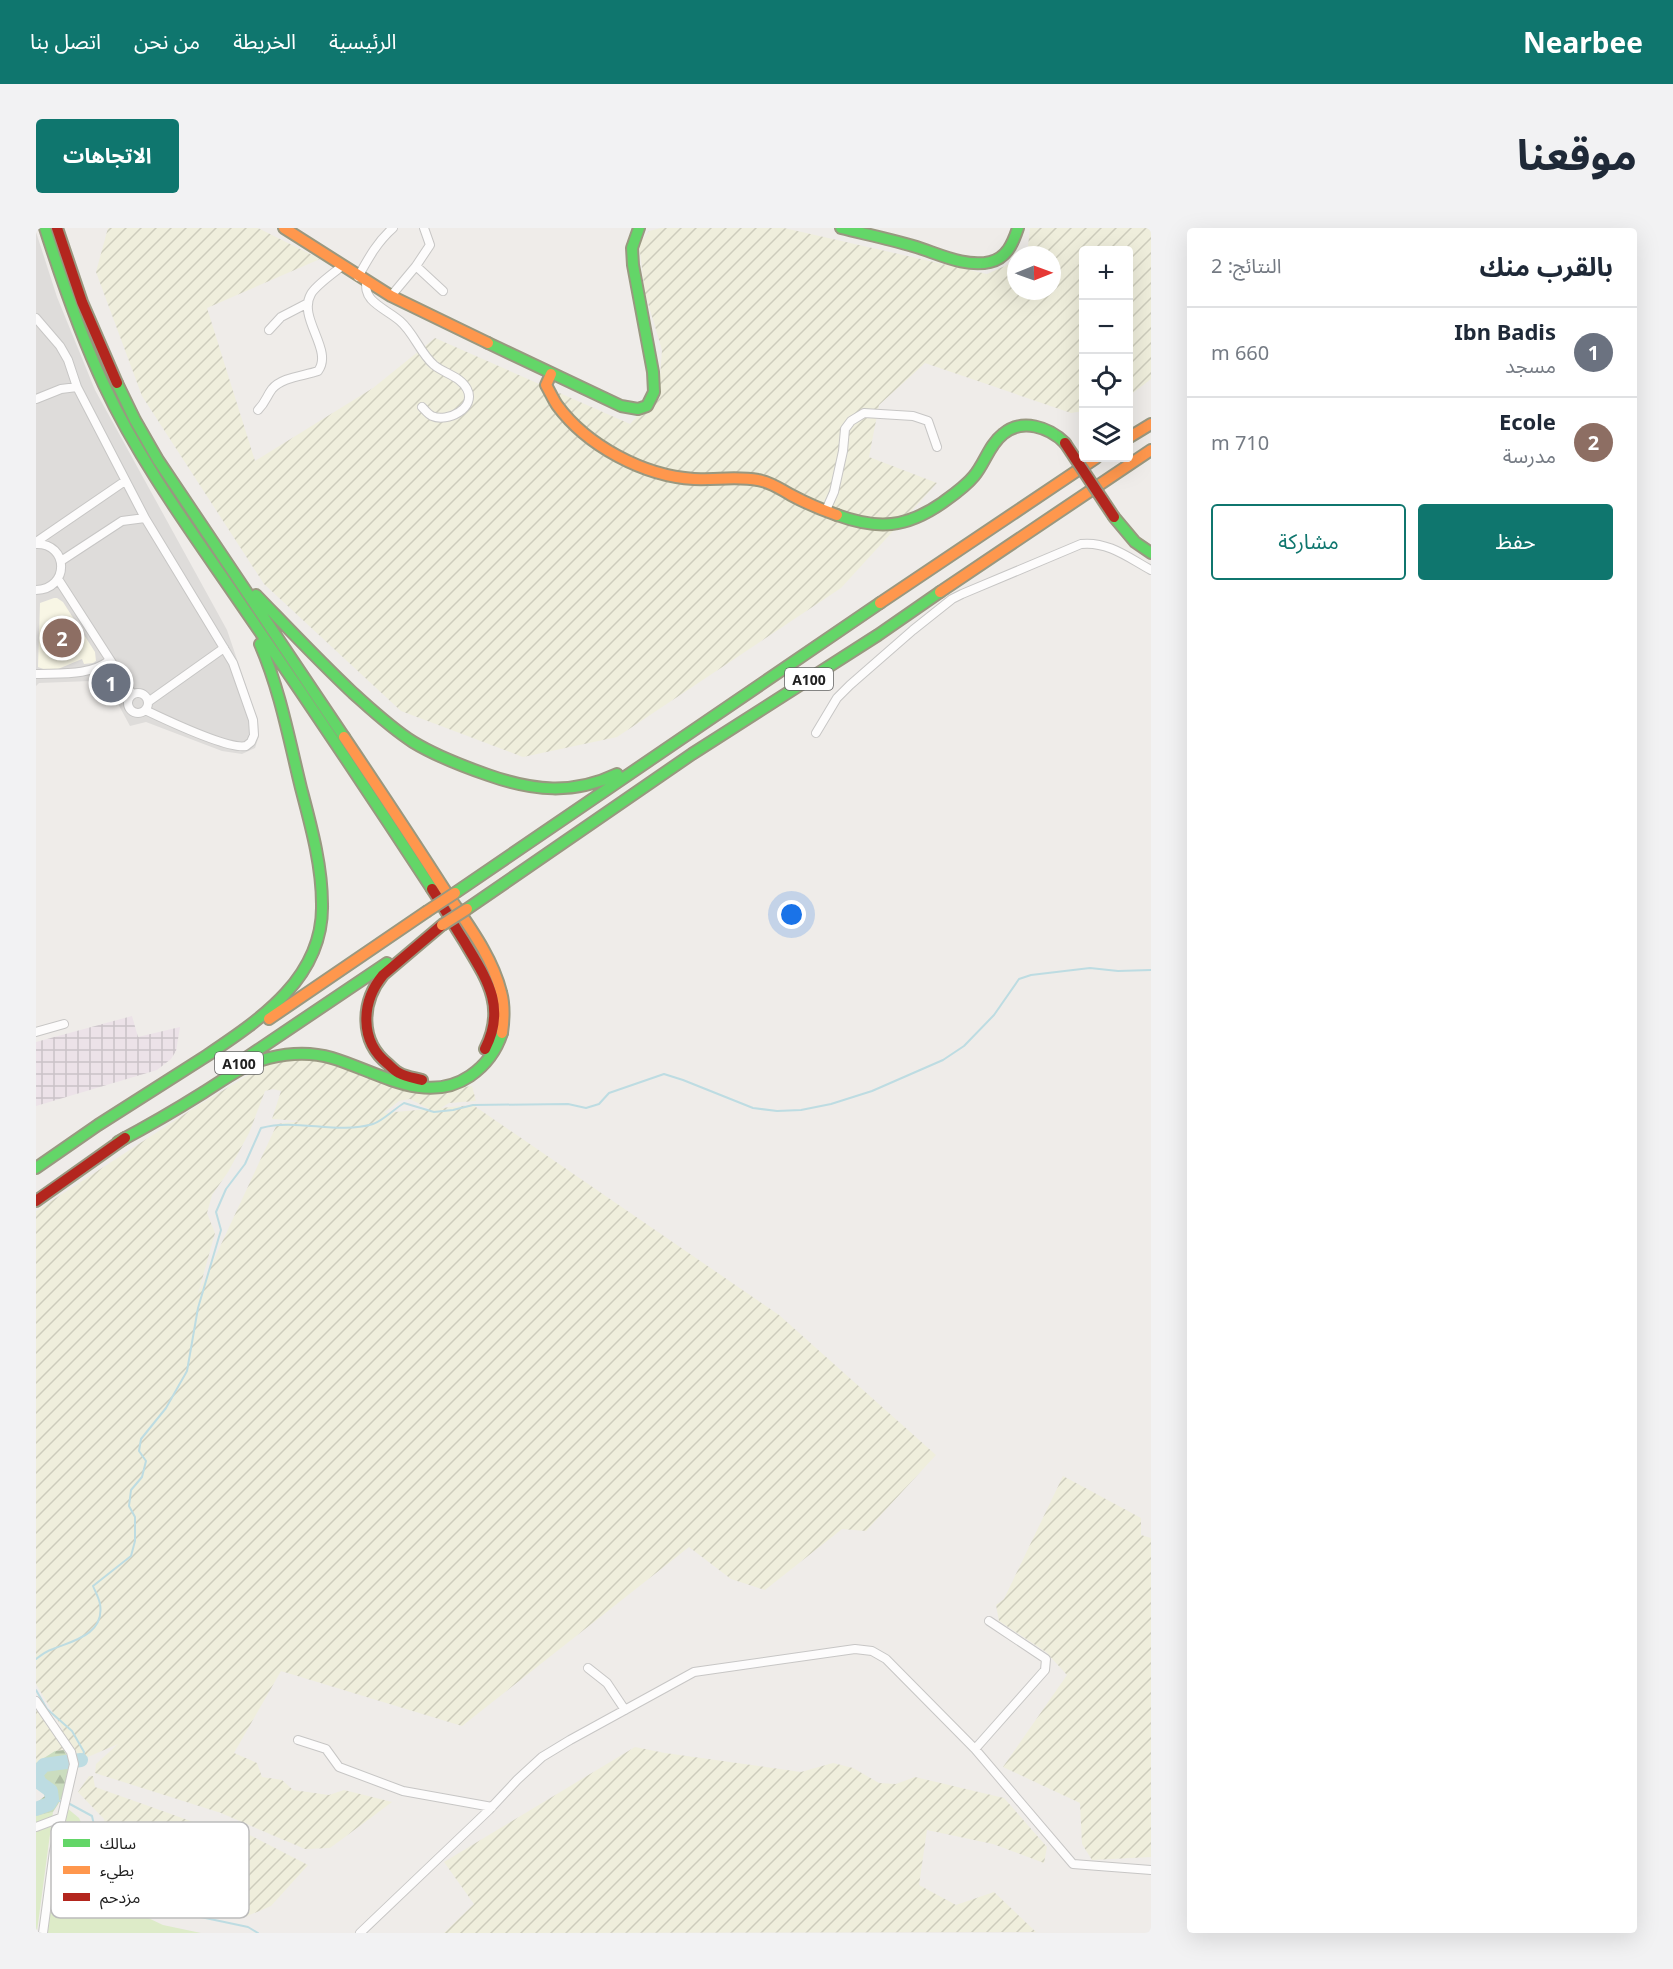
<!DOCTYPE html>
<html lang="ar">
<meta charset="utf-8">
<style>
body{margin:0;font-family:"Noto Sans","Noto Sans Arabic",sans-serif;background:#f2f2f3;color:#1f2937;direction:rtl}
.controls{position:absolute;right:18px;top:18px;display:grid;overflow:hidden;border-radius:6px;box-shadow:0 6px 24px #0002}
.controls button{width:54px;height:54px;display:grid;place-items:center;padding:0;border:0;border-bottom:2px solid #e0e1e3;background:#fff;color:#1f2937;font:30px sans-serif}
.compass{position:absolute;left:971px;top:18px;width:54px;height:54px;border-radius:50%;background:#fff;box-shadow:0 6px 24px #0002;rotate:89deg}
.you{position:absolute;left:756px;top:687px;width:21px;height:21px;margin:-15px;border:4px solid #fff;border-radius:50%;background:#1a73e8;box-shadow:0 0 0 9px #1a73e833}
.badge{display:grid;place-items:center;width:39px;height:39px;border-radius:50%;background:#0f766e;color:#fff;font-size:20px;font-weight:700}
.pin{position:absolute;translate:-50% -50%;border:3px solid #fff;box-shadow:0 2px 6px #0006}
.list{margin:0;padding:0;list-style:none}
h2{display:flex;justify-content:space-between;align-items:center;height:78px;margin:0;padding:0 24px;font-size:26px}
h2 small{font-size:20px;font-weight:400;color:#747a83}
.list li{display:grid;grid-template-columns:39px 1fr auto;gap:18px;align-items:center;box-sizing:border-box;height:90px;padding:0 24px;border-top:2px solid #e0e1e3}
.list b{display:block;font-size:22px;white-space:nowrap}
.list p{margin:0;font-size:20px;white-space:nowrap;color:#747a83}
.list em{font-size:20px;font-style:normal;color:#747a83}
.actions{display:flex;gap:12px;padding:18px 24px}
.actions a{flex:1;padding:14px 0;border:2px solid #0f766e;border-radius:6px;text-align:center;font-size:21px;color:#0f766e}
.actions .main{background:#0f766e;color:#fff}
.icon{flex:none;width:33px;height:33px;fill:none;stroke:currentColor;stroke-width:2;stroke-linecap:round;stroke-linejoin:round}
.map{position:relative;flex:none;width:1115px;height:1705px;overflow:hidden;direction:ltr;border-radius:6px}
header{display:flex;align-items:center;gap:36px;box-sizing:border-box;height:84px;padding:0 30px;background:#0f766e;color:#fff}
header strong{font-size:28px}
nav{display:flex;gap:33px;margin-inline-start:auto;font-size:21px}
.intro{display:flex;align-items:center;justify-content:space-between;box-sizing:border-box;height:144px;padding:0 36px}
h1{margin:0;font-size:42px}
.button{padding:15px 27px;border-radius:6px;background:#0f766e;color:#fff;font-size:21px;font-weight:700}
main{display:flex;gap:36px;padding:0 36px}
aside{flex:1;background:#fff;border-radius:6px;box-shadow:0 6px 24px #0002}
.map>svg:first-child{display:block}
.residential{fill:#dedcda}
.industrial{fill:url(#industrial-grid)}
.education{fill:#f8f6e5}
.farmland{fill:url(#farmland-furrows);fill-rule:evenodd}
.grass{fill:#ddebc8}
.forest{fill:url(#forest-firs)}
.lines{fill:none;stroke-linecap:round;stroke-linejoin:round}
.stream{stroke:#bddce2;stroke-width:2}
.river{stroke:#bddce2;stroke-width:14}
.street-casing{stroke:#c7c6c5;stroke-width:10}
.fast-casing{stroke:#999880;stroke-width:14}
.slow-casing{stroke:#999880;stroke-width:14}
.jam-casing{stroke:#999880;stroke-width:14}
.street{stroke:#fdfcfc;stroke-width:8}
.fast{stroke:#63d668;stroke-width:10}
.slow{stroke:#ff974d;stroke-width:10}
.jam{stroke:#b3261e;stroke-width:10}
.slow-bridge-casing{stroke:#999880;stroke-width:14;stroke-linecap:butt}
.jam-bridge-casing{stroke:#999880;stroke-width:14;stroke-linecap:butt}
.slow-bridge{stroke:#ff974d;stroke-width:10}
.jam-bridge{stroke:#b3261e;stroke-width:10}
.labels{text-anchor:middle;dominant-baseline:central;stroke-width:6;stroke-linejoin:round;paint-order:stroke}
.shield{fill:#fff;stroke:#636363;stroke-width:1.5}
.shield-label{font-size:14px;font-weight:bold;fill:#202020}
.key{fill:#fff;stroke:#bcbcbc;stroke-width:1.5}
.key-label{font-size:16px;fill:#202020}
</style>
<header>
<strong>Nearbee</strong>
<nav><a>الرئيسية</a><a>الخريطة</a><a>من نحن</a><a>اتصل بنا</a></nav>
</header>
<div class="intro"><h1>موقعنا</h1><a class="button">الاتجاهات</a></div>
<main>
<aside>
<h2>بالقرب منك<small>النتائج: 2</small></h2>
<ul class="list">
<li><span class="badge" style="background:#6b7280">1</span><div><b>Ibn Badis</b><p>مسجد</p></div><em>660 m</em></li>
<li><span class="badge" style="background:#8d6e63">2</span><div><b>Ecole</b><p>مدرسة</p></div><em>710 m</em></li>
</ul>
<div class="actions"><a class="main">حفظ</a><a>مشاركة</a></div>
</aside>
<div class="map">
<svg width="1115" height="1705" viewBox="0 0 1115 1705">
<defs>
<pattern id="industrial-grid" width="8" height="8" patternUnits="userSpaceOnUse" patternTransform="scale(1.5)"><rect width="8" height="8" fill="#ece2e8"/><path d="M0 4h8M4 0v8" fill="none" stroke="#cac2c7"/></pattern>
<pattern id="farmland-furrows" width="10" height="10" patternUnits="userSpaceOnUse" patternTransform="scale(1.5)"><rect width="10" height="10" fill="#efeedc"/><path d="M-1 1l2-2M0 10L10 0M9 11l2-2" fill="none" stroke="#cdccbc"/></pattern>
<pattern id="forest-firs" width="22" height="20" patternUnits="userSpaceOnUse" patternTransform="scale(1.5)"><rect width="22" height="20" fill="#cbddbf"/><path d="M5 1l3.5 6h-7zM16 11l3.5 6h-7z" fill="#aebda4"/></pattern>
</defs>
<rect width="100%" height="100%" fill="#efece9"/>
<path class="residential" d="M0,4L21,69L59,162L191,402L222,493L223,508L219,520L206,526L186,523L110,494L94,498L80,472L55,453L3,455L0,458Z"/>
<path class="industrial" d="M96,788L102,809L144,799L140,823L135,831L121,842L0,878V814Z"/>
<path class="education" d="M18,370H21L27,374L59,424L60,433L57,435L48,436L46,431L22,441L10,442L2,439L4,375Z"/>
<path class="farmland" d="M72,0H222L284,31L171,80L219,233L337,160L399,110L594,196L623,164L626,122L609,65L603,16L613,3L625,0H748L951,46L980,33V63H1016V27H991L994,0H1115V151L1093,168L1092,22H1048L1047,183L1035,185L889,135L843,177L833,229L901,255L805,360L581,509L487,529L365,483L228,356L106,168L60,44Z
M261,827L375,856L408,862L436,858L440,873L413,875L405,880L437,877L743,1087L900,1227L830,1303L806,1301L729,1362L695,1351L653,1319L426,1498L245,1443L198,1525L221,1535L226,1549L246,1552L257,1562L293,1567L308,1562L356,1574L294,1620L269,1621L185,1585L59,1545L60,1536L82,1516L45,1532L38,1520L19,1523L0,1535V1468L21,1499L28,1503L0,1456V983L161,878L226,839ZM237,861L245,863L236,891L265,893L241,896L162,1066L179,1005L171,985L176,967L192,944L213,905L229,863ZM374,871L393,881L348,885L363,873Z
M1027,1248L1105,1290V1307L1115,1310V1629L1056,1632L1046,1616L1044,1575L967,1539L1031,1447L1010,1424L963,1393L960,1377L968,1371Z
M599,1519L629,1525L765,1544L797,1535L817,1540L843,1555L860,1556L879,1549L968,1570L1011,1619L1008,1635L957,1616L891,1602L883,1657L920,1677L958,1664L1000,1704L408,1705L438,1676L408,1634Z
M53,1548H57L59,1559L163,1596L194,1597L272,1637L235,1678L209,1689L144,1676L89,1650L73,1628L68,1591L42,1564Z"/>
<path class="grass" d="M31,1580L43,1590L54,1613L49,1630L54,1649L72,1671L127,1697L165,1705H10Z
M17,1584L1,1703H0V1588Z"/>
<path class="forest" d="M28,1522C40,1541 29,1567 17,1584L0,1588V1575L9,1568L6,1562L0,1559V1535L19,1523Z"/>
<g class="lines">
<path class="stream" d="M0,1431C5,1427 11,1423 17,1421C37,1413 69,1406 64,1376C63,1370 59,1363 57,1358L95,1328L99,1313V1289L93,1278L95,1262L106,1249L110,1233L103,1223L105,1211L130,1180L151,1143L162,1080L185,1002L180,984L190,961L209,936L225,900C261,890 301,907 337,896C347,893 358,881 368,875L398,884L417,882L437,877L532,876L550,880L563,876L573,865L628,846L647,852L717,880L741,883L765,882L795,876L836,863L907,832L928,818L958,787L983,751L995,747L1054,740L1082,743L1115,742
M0,1462L11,1481L36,1503L48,1524L45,1532
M16,1571L27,1574
M32,1575L56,1588L60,1606L57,1627L70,1657L83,1668L103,1676L212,1699L222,1705"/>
<path class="river" d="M0,1546L8,1537L45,1532
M0,1547L4,1555L15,1563L16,1571L13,1576L0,1581"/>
<g class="street-casing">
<path id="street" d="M380,38L394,17L388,0
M322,49C332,31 341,14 357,0
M330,53C330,60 330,65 335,71C343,80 355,85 364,93C378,105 384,125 398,137C409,146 424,148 431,161C441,180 411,195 396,188C392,186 389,182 386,179
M355,68L380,38L407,63
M0,90L24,118L32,132L41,159L109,290L197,435L217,492L218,507L215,514L210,518C192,522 128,491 109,482
M233,102L245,89L272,75
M0,171L25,161L41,159
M222,182C230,174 230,169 236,161C246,149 268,148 282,143C298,122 261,90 275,66C280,57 298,45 306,38
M790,282L798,264L807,223L809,201L815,193L828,185L877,188L892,193L901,219
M0,314L89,253
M0,316C33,315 34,361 0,362
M25,333L86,293L109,290
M22,351L96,466
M0,446C25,445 54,448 74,432
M92 475a10 10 0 1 1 20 0a10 10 0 1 1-20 0Z
M112,474L188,420
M780,505L801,470L814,457L877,402L916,371L926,366L1045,316C1072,313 1093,330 1115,342
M0,804L28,796
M552,1440L571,1455L589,1482
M0,1473L35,1524L38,1536L18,1623L7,1705
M262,1512L290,1521L303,1539L367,1563L456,1579
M939,1521L1009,1442L1010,1431L953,1393
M0,1599L24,1590
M324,1705L453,1582L481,1552L506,1529L534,1512L658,1444L819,1421L836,1423L850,1431L939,1521L1037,1636L1115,1642"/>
</g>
<g class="fast-casing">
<path id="fast" d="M9,0C26,53 44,106 68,157C105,236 158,307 207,379C271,472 334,566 396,661
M805,0C829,6 853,11 877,18C901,25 929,40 954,34C971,30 977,15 982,0
M452,115L585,178L602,181L611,178L618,164L617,144L597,37L596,20L603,0
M81,155L99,192L122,232L308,509
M801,287C842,302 870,300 906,275C917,267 929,259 938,248C949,235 953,217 967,206C986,190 1013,199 1029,215
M1078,289L1099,314L1115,325
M220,367C252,400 283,433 317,465C336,482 355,500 377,514C400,528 426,538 452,547C497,563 537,567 581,546
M419,665L844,375
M431,681L656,526L842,407L904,364
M167,830C222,793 288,751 286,676C286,637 275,598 265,560C253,511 244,462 224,416
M207,832L351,735
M82,914C110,899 138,883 165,866C186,853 208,836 233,830C253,825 276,824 296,830C340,843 390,878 434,848C450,837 460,824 466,805
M0,940L62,897L175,825"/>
</g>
<g class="slow-casing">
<path id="slow" d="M248,0L355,68L452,115
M515,146L510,157C514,164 517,171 521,177C551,218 608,248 658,251C680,252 701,248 722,252C735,254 744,261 755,267C770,275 786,282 801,287
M1092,210L1115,196
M904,364L1115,222
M844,375L1060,230
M308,509C343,561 378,614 412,667C432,697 456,728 465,764C469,778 468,791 466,805
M233,791L390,684"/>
</g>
<g class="jam-casing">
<path id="jam" d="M21,0L46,74L81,155
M396,661C407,678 417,696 428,713C450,750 471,778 449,821
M386,852C379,850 370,849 363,845C359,843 355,839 352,836C323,813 325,774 347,747L406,697
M0,973L89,910"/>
</g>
<use href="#street" class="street"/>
<use href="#fast" class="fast"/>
<use href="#slow" class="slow"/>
<use href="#jam" class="jam"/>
<g class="slow-bridge-casing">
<path id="slow-bridge" d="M390,684L419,665
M406,697L431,681"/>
</g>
<g class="jam-bridge-casing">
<path id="jam-bridge" d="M1029,215L1078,289"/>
</g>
<use href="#slow-bridge" class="slow-bridge"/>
<use href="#jam-bridge" class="jam-bridge"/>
</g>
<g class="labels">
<g class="shield">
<rect x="749" y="440" width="48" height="22" rx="4.5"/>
<rect x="179" y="824" width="48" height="22" rx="4.5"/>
</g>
<g class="shield-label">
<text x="773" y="451">A100</text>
<text x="203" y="835">A100</text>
</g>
</g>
<rect x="15" y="1594" width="198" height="96" rx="9" class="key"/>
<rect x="27" y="1611" width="27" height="8" fill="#63d668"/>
<rect x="27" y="1638" width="27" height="8" fill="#ff974d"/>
<rect x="27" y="1665" width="27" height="8" fill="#b3261e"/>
<g class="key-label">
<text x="64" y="1621">سالك</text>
<text x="64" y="1648">بطيء</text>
<text x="64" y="1675">مزدحم</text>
</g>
</svg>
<div class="controls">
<button>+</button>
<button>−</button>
<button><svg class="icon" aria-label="locate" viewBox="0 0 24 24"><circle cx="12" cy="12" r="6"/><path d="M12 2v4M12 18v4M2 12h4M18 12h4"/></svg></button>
<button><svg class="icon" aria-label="layers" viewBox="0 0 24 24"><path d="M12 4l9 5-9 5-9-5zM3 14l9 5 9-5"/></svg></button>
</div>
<svg class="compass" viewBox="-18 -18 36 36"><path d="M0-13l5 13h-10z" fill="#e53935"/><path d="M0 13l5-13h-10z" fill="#747a83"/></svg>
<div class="you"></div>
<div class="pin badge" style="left:75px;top:455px;background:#6b7280">1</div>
<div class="pin badge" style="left:26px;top:410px;background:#8d6e63">2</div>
</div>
</main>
